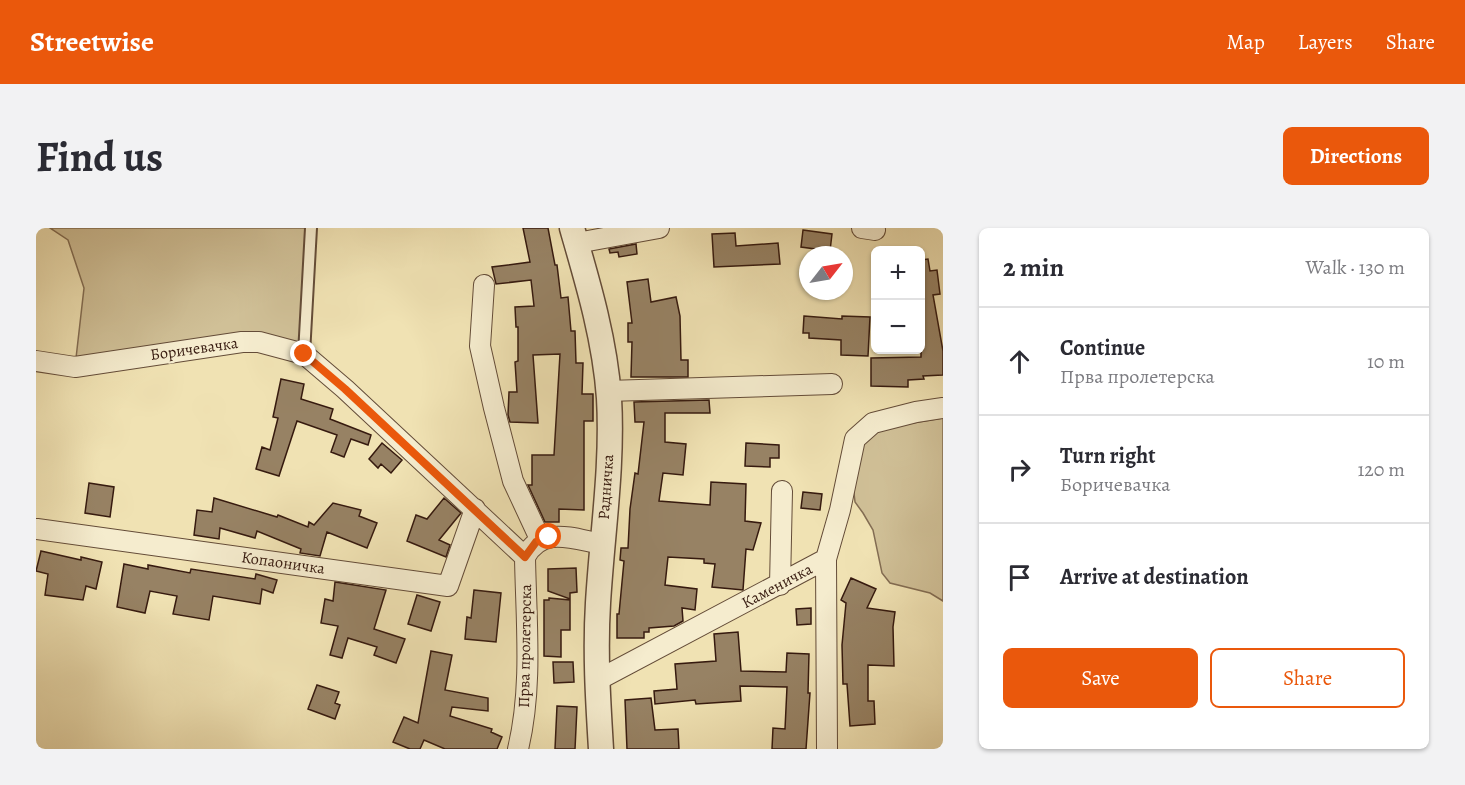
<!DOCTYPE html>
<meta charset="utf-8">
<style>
body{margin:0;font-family:Alegreya,serif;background:#f2f2f3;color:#2b2b33}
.controls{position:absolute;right:18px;top:18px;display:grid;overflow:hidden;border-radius:9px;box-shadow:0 2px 4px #0004}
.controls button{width:54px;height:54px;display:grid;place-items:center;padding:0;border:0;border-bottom:2px solid #e1e1e2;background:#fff;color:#2b2b33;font:30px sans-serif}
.compass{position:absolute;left:763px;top:18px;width:54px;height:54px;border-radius:50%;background:#fff;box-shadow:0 2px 4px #0004;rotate:59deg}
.stop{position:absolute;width:18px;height:18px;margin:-14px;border:4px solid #ea580c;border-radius:50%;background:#fff}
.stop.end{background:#ea580c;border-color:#fff;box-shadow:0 2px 6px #0008}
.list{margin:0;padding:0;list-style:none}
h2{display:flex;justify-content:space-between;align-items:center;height:78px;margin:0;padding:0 24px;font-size:26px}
h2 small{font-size:20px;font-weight:400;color:#7c7c81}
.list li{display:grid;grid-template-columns:39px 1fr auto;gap:18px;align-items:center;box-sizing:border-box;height:108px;padding:0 24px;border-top:2px solid #e1e1e2}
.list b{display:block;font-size:22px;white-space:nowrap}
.list p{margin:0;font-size:20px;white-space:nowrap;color:#7c7c81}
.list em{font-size:20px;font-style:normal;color:#7c7c81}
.actions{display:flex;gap:12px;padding:18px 24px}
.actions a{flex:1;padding:14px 0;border:2px solid #ea580c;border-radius:9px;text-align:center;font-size:21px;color:#ea580c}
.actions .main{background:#ea580c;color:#fff}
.icon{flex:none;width:33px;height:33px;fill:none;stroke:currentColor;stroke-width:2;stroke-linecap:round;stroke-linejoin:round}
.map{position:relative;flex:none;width:907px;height:521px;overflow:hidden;border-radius:9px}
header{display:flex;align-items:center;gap:36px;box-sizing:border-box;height:84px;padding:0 30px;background:#ea580c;color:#fff}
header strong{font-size:28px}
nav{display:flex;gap:33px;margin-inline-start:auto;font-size:21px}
.intro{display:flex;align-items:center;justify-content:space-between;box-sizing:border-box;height:144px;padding:0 36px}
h1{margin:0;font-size:42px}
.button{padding:15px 27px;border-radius:9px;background:#ea580c;color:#fff;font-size:21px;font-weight:700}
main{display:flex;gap:36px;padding:0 36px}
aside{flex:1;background:#fff;border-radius:9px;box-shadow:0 2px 4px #0004}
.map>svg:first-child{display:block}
.green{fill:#d0c097;stroke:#836d53;stroke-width:1.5}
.building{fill:#978264;stroke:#361a0f;stroke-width:1.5}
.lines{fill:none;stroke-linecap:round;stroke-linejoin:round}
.service-casing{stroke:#644c38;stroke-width:14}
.minor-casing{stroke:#644c38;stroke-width:22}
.tertiary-casing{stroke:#644c38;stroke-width:27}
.service{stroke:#f5ecce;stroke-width:10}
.minor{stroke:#f5ecce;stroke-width:20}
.tertiary{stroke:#f5ecce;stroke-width:24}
.route{stroke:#ea580c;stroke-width:8}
.labels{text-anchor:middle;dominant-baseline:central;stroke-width:4.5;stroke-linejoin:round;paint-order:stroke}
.street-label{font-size:16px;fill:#361a0f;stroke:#f5ecce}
</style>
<header>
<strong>Streetwise</strong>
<nav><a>Map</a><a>Layers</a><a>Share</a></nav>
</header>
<div class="intro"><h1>Find us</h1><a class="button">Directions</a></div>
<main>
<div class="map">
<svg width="907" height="521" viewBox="0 0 907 521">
<rect width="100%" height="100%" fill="#f0e2b3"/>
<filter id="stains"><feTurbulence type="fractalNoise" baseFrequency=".00333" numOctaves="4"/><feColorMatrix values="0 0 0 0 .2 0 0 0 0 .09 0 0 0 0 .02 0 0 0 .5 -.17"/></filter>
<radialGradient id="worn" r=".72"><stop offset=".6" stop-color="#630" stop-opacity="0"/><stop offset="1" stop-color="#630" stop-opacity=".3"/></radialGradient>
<path class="green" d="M14,0H280L268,126L242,118L39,139L48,60L32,12Z
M907,190V373L894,365L854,355L846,345L837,302L827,285L819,274L817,256L827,216L840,201Z"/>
<path class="building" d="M487,0H512L519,37H521L525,70L532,69L535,103H539L540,135H547L546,166H557V193H548V282L523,281V294H509L492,257H496V227H518L524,126L497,127L502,195L474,194L472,187L473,164H481L479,134L482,133V99H480L479,79L498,78L495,52L460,56L456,39L494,34Z
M767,2L796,6L794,23L765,19Z
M699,5L700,18L742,15L744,36L678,39L676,6Z
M600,16L601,26L583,29L582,24L574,25L573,21Z
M892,31L894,43L901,42L904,66L897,67L907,123V147L887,148L888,151L872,152V159L835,158V130L885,129V32Z
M612,51L615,74L640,69L644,88L645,132H652V149H595L596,114H592V95H596L591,54Z
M768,88L806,91V88L834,89L832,128L805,127V112L773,110V105H767Z
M245,151L268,156L265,171L297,181L294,191L335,207L332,217L315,211L308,229L295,224L301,207L261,193L243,248L220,241L226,219L234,222L242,190L237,189Z
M673,172L674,185H629V214L650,216L647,247L627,245L623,273L674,277L675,254L710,256L709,293L725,295L717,322L710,321L707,362L676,359L679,336L668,335V331L632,329L629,357L661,361L659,382L646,380L647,393L638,398L613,400V404H608V410H581V386H583L588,333L584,332L585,320H592L594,281L599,245L602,246L608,194H599L598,174Z
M346,215L366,232L355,245L345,236L342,240L333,231Z
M710,215L743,217V230H734V239L709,238Z
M53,255L78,259L74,289L49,285Z
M767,264L786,266L784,282L765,280Z
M178,270L241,289L242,287L272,299L273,294L278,297L297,275L325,282L323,288L341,295L331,320L291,304L284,328L264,325L265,321L221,303L219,310L184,300L183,311L158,307L161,282L176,284Z
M408,270L425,285L403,312L414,317L410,329L371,313L380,287L391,291Z
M5,323L45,332V329L66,334L60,361L50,358L47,372L9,367L12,346L0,343Z
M88,336L112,341V337L154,345L155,341L219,351L220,346L241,352L237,365L226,361L224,376L177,368L173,392L137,386L141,368L114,363L109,385L81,379Z
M540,340L541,364L534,365V371L512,363V341Z
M815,350L840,361L831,380L859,384L857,399L858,438L832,437V473H838L839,496L814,498L811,456H807L806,417L810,375L805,372Z
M299,354L350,362L338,401L369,411L360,435L338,427L341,419L312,410L306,430L294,427L302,398L285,395L289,371L297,373Z
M438,362L465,365L460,414L429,411L431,389L435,390Z
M381,367L404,374L395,403L372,396Z
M513,370L534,372V402H525V429L508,428V372H513Z
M775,380V396L761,397L760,381Z
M702,404L705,443L750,444L751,425L773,426L772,465H774L770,521H736L737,500L749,501L751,459L704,458L705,473L660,476L659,472L619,476L618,463L641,461L639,436L680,433L678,406Z
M395,423L416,427L409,462L452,470V483L416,479L414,488L456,501L455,504L466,509L461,521H409L388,512L384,521H374L357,514L368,489L382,495Z
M517,434H537L538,454L518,455Z
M281,457L303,464L299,475L304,477L299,491L272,481Z
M615,470L619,502L642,501L643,521H591L589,472Z
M521,478L541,479L539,521H519Z"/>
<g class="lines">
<g class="service-casing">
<path id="service" d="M268,126L275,0"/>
</g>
<g class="minor-casing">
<path id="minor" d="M826,0L839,2
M541,15L623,0
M448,57L444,118L458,180L477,253L504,311
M0,133L39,139L206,114H223L268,126L309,161L489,329
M572,163L796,156
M1,301L412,358L439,281
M744,357L746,263
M560,453L790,331
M482,521C497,459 490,392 489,329C506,297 537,311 566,316
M791,521L790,331L804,282L819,211L837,195L880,184L907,180"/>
</g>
<g class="tertiary-casing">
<path id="tertiary" d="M536,0C552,55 569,112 573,170C577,238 566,307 562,375C559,424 562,472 565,521"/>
</g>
<use href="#service" class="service"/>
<use href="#minor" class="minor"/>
<use href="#tertiary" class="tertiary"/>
</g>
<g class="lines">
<path class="route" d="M268,126L309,161L489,329L500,314L513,309"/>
</g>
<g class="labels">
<g class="street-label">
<text transform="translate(158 121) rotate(-8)">Боричевачка</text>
<text transform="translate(570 259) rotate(-86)">Радничка</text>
<text transform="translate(247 335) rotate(8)">Копаоничка</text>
<text transform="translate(741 358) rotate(-28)">Каменичка</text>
<text transform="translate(489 418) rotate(-89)">Прва пролетерска</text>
</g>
</g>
<rect width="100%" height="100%" filter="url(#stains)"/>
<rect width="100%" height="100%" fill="url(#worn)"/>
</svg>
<div class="controls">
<button>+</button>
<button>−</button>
</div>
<svg class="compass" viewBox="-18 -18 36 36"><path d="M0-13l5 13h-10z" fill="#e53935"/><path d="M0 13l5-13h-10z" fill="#7c7c81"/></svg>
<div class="stop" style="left:513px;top:309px"></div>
<div class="stop end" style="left:268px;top:126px"></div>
</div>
<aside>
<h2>2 min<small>Walk · 130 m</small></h2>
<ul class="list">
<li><svg class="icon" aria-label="ahead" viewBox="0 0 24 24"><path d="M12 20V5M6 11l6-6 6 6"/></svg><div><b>Continue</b><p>Прва пролетерска</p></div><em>10 m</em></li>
<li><svg class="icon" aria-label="right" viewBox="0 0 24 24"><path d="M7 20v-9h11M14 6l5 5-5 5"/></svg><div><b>Turn right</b><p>Боричевачка</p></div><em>120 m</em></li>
<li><svg class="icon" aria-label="arrive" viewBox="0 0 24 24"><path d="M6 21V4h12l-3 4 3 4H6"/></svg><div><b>Arrive at destination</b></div></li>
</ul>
<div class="actions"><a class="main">Save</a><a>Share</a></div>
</aside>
</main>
